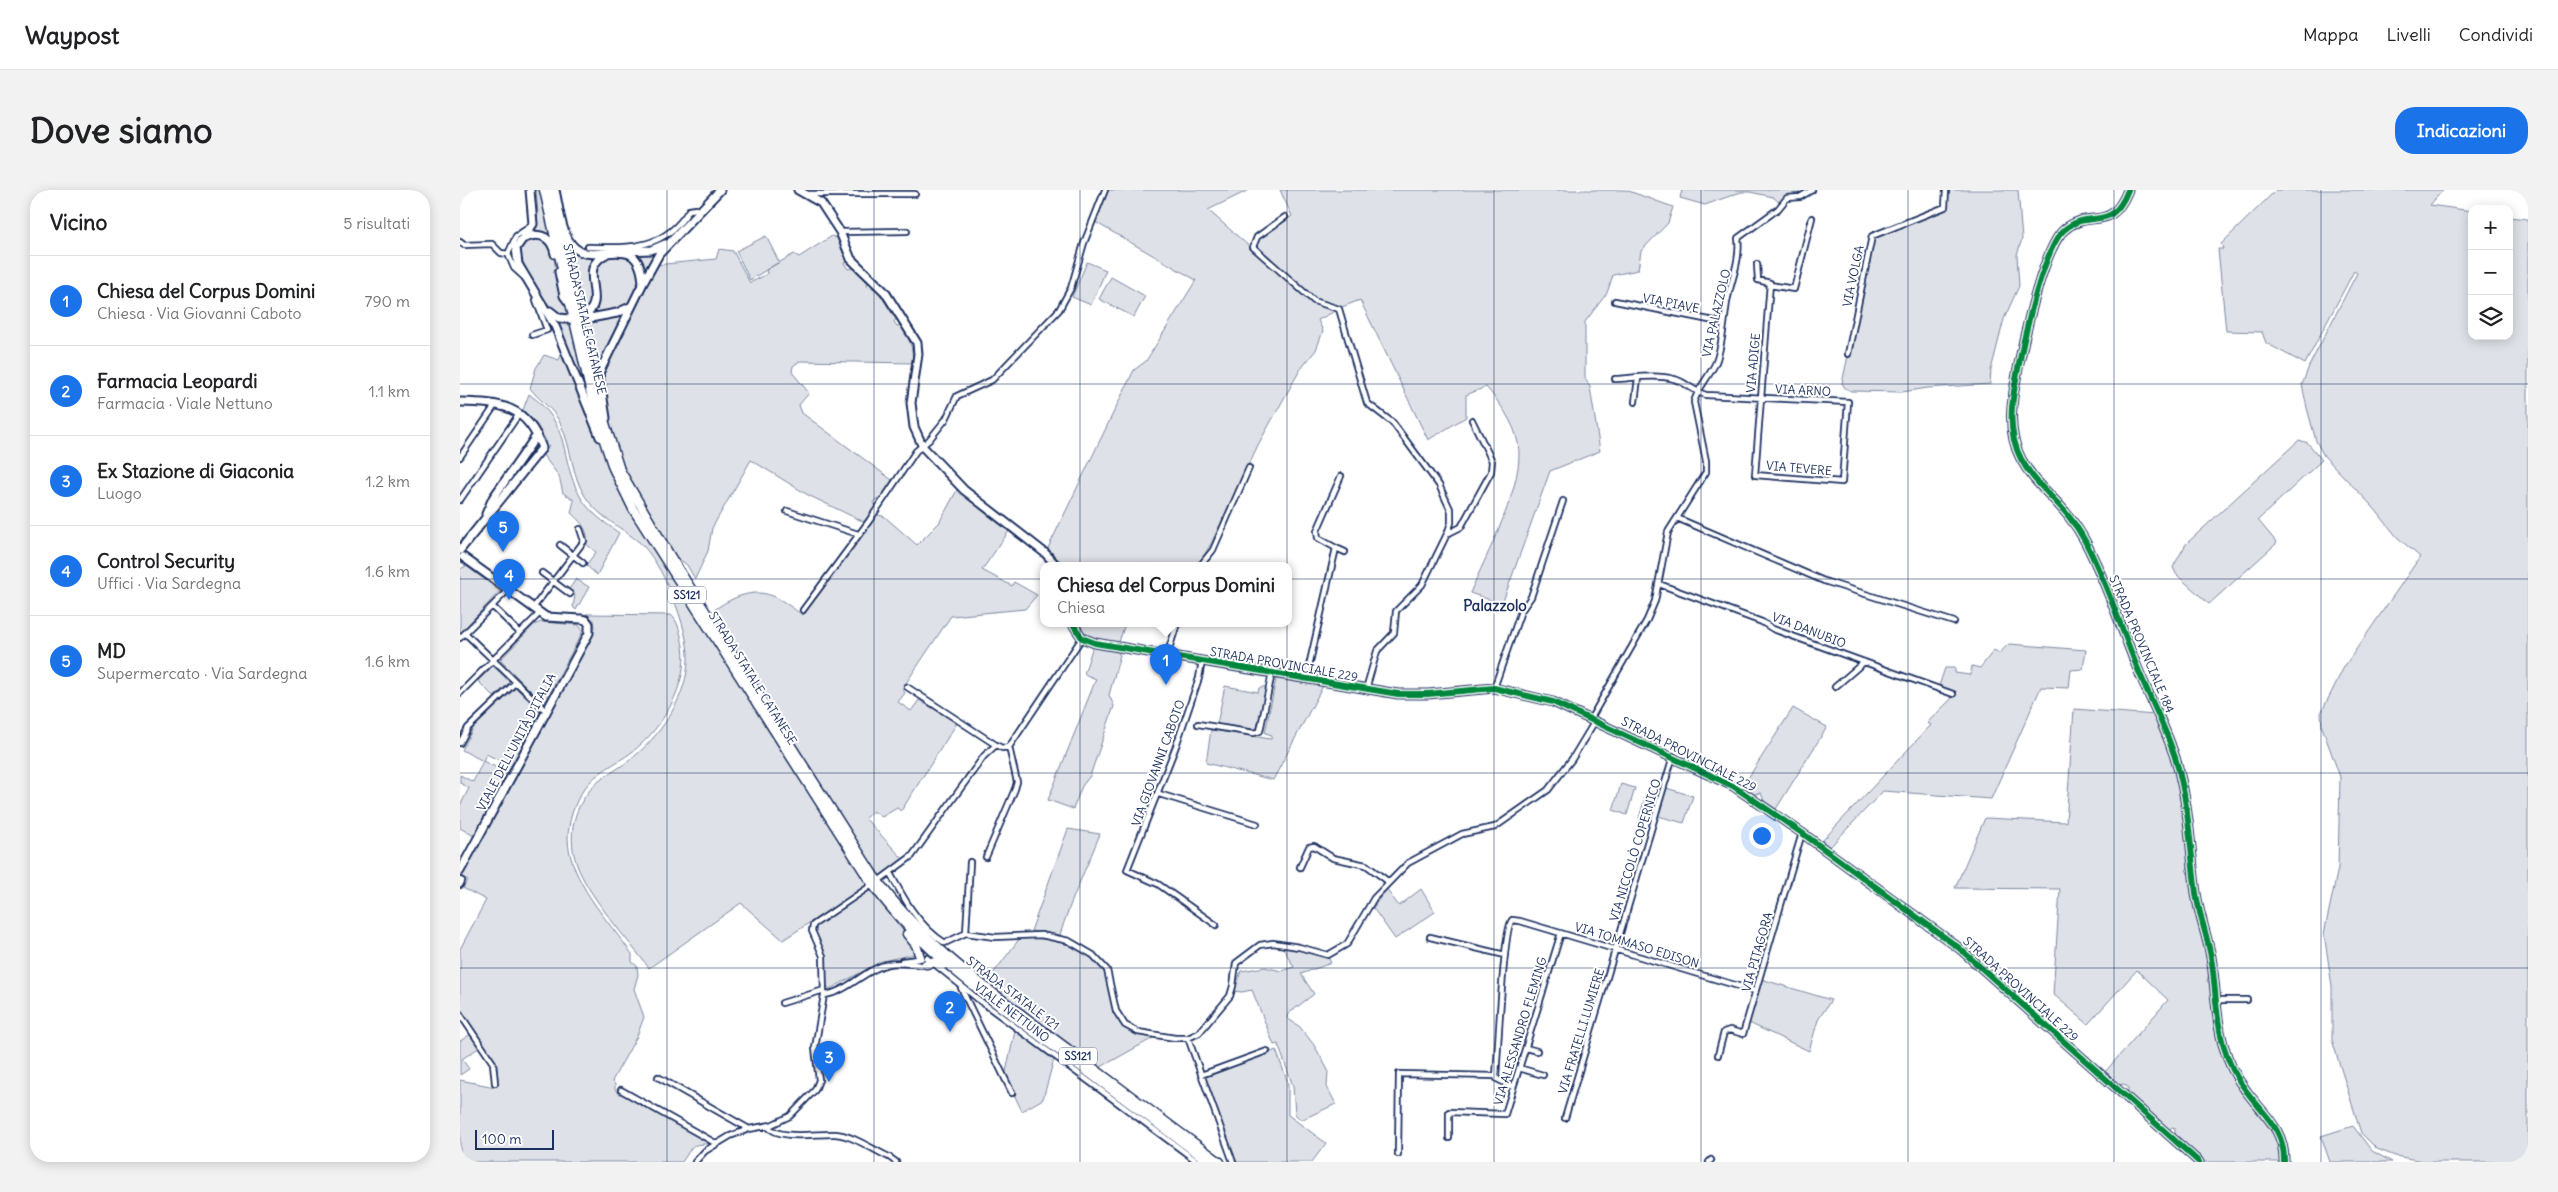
<!DOCTYPE html>
<html lang="it">
<meta charset="utf-8">
<style>
body{margin:0;font-family:Delius,sans-serif;background:#f2f2f2;color:#202124}
.controls{position:absolute;right:15px;top:15px;display:grid;overflow:hidden;border-radius:10px;box-shadow:0 2px 12px #0003}
.controls button{width:45px;height:45px;display:grid;place-items:center;padding:0;border:0;border-bottom:1px solid #e0e0e0;background:#fff;color:#202124;font:25px sans-serif}
.scale{position:absolute;left:15px;bottom:12px;width:79px;box-sizing:border-box;padding-left:5px;border:2px solid #1b2f5e;border-top:0;font-size:14px;line-height:18px;white-space:nowrap;color:#1b2f5e;-webkit-text-stroke:4px #fff;paint-order:stroke}
.you{position:absolute;left:1301px;top:645px;width:18px;height:18px;margin:-12px;border:4px solid #fff;border-radius:50%;background:#1a73e8;box-shadow:0 0 0 8px #1a73e833}
.badge{display:grid;place-items:center;width:32px;height:32px;border-radius:50%;background:#1a73e8;color:#fff;font-size:16px;font-weight:700}
.pin{position:absolute;translate:-50% -41px;filter:drop-shadow(0 1px 2px #0008)}
.pin::after{content:'';position:absolute;top:26px;width:18px;height:15px;background:inherit;clip-path:polygon(0 0,100% 0,50% 100%)}
.popup{position:absolute;left:580px;top:372px;width:252px;height:65px;box-sizing:border-box;display:grid;place-content:center;border-radius:10px;background:#fff;filter:drop-shadow(0 1px 4px #0005);font-size:16px;white-space:nowrap;color:#757577}
.popup b{font-size:19px;color:#202124}
.popup::after{content:'';position:absolute;left:50%;top:100%;margin-left:-10px;border:10px solid transparent;border-top-color:#fff}
.list{margin:0;padding:0;list-style:none}
h2{display:flex;justify-content:space-between;align-items:center;height:65px;margin:0;padding:0 20px;font-size:21px}
h2 small{font-size:16px;font-weight:400;color:#757577}
.list li{display:grid;grid-template-columns:32px 1fr auto;gap:15px;align-items:center;box-sizing:border-box;height:90px;padding:0 20px;border-top:1px solid #e0e0e0}
.list b{display:block;font-size:19px;white-space:nowrap}
.list p{margin:0;font-size:16px;white-space:nowrap;color:#757577}
.list em{font-size:16px;font-style:normal;color:#757577}
.icon{flex:none;width:28px;height:28px;fill:none;stroke:currentColor;stroke-width:2;stroke-linecap:round;stroke-linejoin:round}
.map{position:relative;flex:none;width:2068px;height:972px;overflow:hidden;border-radius:20px}
header{display:flex;align-items:center;gap:30px;box-sizing:border-box;height:70px;padding:0 25px;background:#fff;border-bottom:1px solid #e0e0e0}
header strong{font-size:24px}
nav{display:flex;gap:28px;margin-inline-start:auto;font-size:18px}
.intro{display:flex;align-items:center;justify-content:space-between;box-sizing:border-box;height:120px;padding:0 30px}
h1{margin:0;font-size:35px}
.button{padding:12px 22px;border-radius:20px;background:#1a73e8;color:#fff;font-size:18px;font-weight:700}
main{display:flex;gap:30px;padding:0 30px}
aside{flex:1;background:#fff;border-radius:20px;box-shadow:0 2px 12px #0003}
.map>svg:first-child{display:block}
.green{fill:#dee1e7;stroke:#7c88a2}
.lines{fill:none;stroke-linecap:round;stroke-linejoin:round}
.street-casing{stroke:#1b2f5e;stroke-width:8}
.secondary-casing{stroke:#1b2f5e;stroke-width:11}
.primary-casing{stroke:#1b2f5e;stroke-width:11}
.street{stroke:#fff;stroke-width:4.5}
.secondary{stroke:#fff;stroke-width:7}
.primary{stroke:#fff;stroke-width:8}
.cycleway-casing{stroke:#fff;stroke-width:9}
.cycleway{stroke:#00873e;stroke-width:6}
.grid{fill:none;stroke:#1b2f5e;stroke-width:1;stroke-opacity:0.55}
.labels{text-anchor:middle;dominant-baseline:central;stroke-width:4;stroke-linejoin:round;paint-order:stroke}
.shield{fill:#fff;stroke:#5f6d8e;stroke-width:1}
.shield-label{font-size:11px;font-weight:bold;fill:#1b2f5e}
.street-label{font-size:12px;fill:#1b2f5e;stroke:#fff}
.quarter-label{font-size:15px;font-weight:bold;fill:#1b2f5e;stroke:#fff}
</style>
<header>
<strong>Waypost</strong>
<nav><a>Mappa</a><a>Livelli</a><a>Condividi</a></nav>
</header>
<div class="intro"><h1>Dove siamo</h1><a class="button">Indicazioni</a></div>
<main>
<aside>
<h2>Vicino<small>5 risultati</small></h2>
<ul class="list">
<li><span class="badge">1</span><div><b>Chiesa del Corpus Domini</b><p>Chiesa · Via Giovanni Caboto</p></div><em>790 m</em></li>
<li><span class="badge">2</span><div><b>Farmacia Leopardi</b><p>Farmacia · Viale Nettuno</p></div><em>1.1 km</em></li>
<li><span class="badge">3</span><div><b>Ex Stazione di Giaconia</b><p>Luogo</p></div><em>1.2 km</em></li>
<li><span class="badge">4</span><div><b>Control Security</b><p>Uffici · Via Sardegna</p></div><em>1.6 km</em></li>
<li><span class="badge">5</span><div><b>MD</b><p>Supermercato · Via Sardegna</p></div><em>1.6 km</em></li>
</ul>
</aside>
<div class="map">
<svg width="2068" height="972" viewBox="0 0 2068 972">
<rect width="100%" height="100%" fill="#fff"/>
<filter id="ink" filterUnits="userSpaceOnUse"><feTurbulence type="fractalNoise" baseFrequency=".02" numOctaves="2"/><feDisplacementMap in="SourceGraphic" scale="10" xChannelSelector="R" yChannelSelector="G"/><feConvolveMatrix kernelMatrix="1 2 1 2 8 2 1 2 1" color-interpolation-filters="sRGB"/></filter>
<g filter="url(#ink)">
<path class="green" d="M76,0H81L92,50L84,43L75,42L78,23Z
M647,0H789L748,20L850,110L877,120L858,130L863,141L856,160L840,180L799,253L751,354L737,376H693L681,373L680,376H602L588,358L674,180L686,171L736,90L635,32Z
M820,0H1166L1213,17L1208,33L1181,61L1178,80L1153,85L1147,103L1125,132V188L1130,197L1140,261L1090,281L1042,414L1010,403C1026,365 1066,292 1058,253C1054,232 1039,212 1026,197L1006,205V227L968,250L900,110L882,117L857,109L797,59L798,50L832,26Z
M1222,0H1348C1338,6 1327,4 1320,13L1313,7L1290,2H1281L1245,15L1220,8Z
M1489,0H1558L1562,49L1557,65L1559,96L1544,129L1531,180L1530,194L1468,198L1442,202L1391,201L1385,198L1382,193L1414,48L1486,20Z
M1816,0H1983L1970,15L2012,21V146H2049V27L2068,29V972H1968L1935,966L1917,959L1901,943L1872,850V796L1864,744L1878,678L1880,587L1862,537L1861,523L1884,477L1960,367L1937,347L1914,318L1864,266L1856,251L1847,218L1842,195L1849,176L1897,83L1894,81L1845,174L1806,153L1802,142L1766,141L1758,59H1763L1761,54Z
M306,46L319,72L290,90L276,61Z
M372,46L377,48L387,72L384,73L388,79L393,78L408,93L407,96L417,100L436,129L434,132L437,136L441,135C449,148 454,158 452,173L340,171L333,176L332,182L349,203L339,215L342,223L432,290L419,310L416,309L413,312L415,317L404,332L348,305L291,270L252,338L248,361L235,389L227,375L214,365L183,313L163,275L152,244L141,192V185L195,75L256,69L259,59L273,61L290,93L307,84L306,80L334,64L339,67Z
M70,48L85,49L92,59L100,99L110,128C105,127 100,126 95,122C87,114 58,71 60,60C61,54 66,51 70,48Z
M108,54L139,65L135,70L133,113L124,123Z
M200,60L184,87L172,63Z
M161,64C178,71 184,85 175,102C173,106 171,112 167,115C157,123 141,124 129,126L137,119C140,92 120,69 161,64Z
M627,72L646,80L631,115L612,107Z
M651,87L685,106L674,127L639,109Z
M166,122L137,188L125,131Z
M97,134L110,135L128,207H127Z
M103,159L153,285L268,476L407,695L323,750L281,713L189,778C168,750 132,710 119,680C105,648 113,613 139,591C151,582 165,575 176,565C203,542 228,504 228,468C229,439 202,371 179,352C161,337 138,327 125,306C111,284 112,258 101,235C94,218 80,212 70,198L76,178L84,165L99,170Z
M69,204C113,236 98,266 120,306C129,322 144,332 159,343L137,385L126,375L136,362L126,354C131,342 119,330 111,323L114,310L103,303L99,286L82,264L89,256L77,235L63,220Z
M1839,250L1848,253L1862,270L1798,330L1817,353L1749,414L1716,384L1713,377L1726,354Z
M497,300L549,341L522,380L552,396L554,392L577,405L565,419L491,426L442,499L445,503L438,512L451,521L459,510L497,533L441,621L437,618L422,627L413,621L405,628L444,670L419,686L251,422C268,410 290,397 313,406C323,410 333,419 343,425L382,368L385,367L404,342L407,343L409,335L416,324L425,327L457,355L479,333Z
M6,376L40,401L0,443V379Z
M116,389L129,397L116,420L113,417L115,405L109,399Z
M126,424L211,425C219,431 221,447 223,456C229,494 202,539 172,562C156,574 136,582 124,599C114,613 108,632 108,649C109,690 149,732 172,764V772L177,776L178,785L174,799L184,827L177,846L152,891L155,894V900L252,953C228,957 237,950 222,972H0V890L35,897L38,889L36,873L0,820V759L26,710L3,698L8,690L1,686L135,437L134,430Z
M81,432L119,435L123,441L84,514L40,470L74,435Z
M617,434H665L658,455L629,446Z
M1549,454L1626,460L1623,479L1611,480L1609,498L1581,497L1531,609L1423,601L1370,657L1362,651L1471,535L1467,533L1497,503L1479,496L1485,478H1495V483L1510,485L1512,476L1520,478L1534,460L1539,463Z
M633,456L657,461L660,465L649,505L654,516L630,586L622,596L613,619L588,610L636,489L624,484Z
M33,476L50,492L34,507L18,491Z
M816,489L863,496L813,590L746,573L751,540L811,549L812,545L805,543Z
M765,496L798,502L799,498L807,496L797,538L794,539L757,534Z
M56,498L80,522L51,576L26,564L23,571L48,583L14,646L0,638V616L9,598L0,593V585L13,592L23,571L2,560L13,538Z
M1333,518L1367,537L1316,619L1304,611L1301,603L1294,604L1283,596Z
M1614,519L1696,525L1717,583L1730,676L1726,680L1731,688L1750,782L1747,791L1752,795L1760,857L1819,948L1822,972H1744L1715,947V938L1712,937L1709,940L1668,904V897L1664,894L1659,895L1644,883L1708,810L1677,780L1628,834L1593,804L1600,699L1495,698L1525,628L1606,632Z
M1161,594L1175,598L1167,625L1153,620Z
M1206,598L1233,606L1224,633L1198,626Z
M1187,601L1199,604L1191,632L1179,628Z
M608,639L640,644C627,677 610,711 600,745L571,741Z
M410,699L452,752L455,764L422,771L370,799L366,795V770L356,743V737Z
M926,699L939,716L961,699L975,722L935,749L913,718Z
M560,748C587,747 631,754 645,782C662,818 642,839 695,847L641,877L526,793Z
M822,756L868,767L871,773L841,784L854,804L828,824L827,828L840,837L854,855L868,880L867,897L876,914L841,930L835,924L833,896L818,854L814,855L792,800L782,802L774,801L781,781L805,777L821,781L834,777Z
M1301,789L1371,810L1358,830L1349,861L1289,833Z
M555,841L594,869L583,909L562,921L545,886Z
M11,844L20,857L2,869L9,879L0,885V851Z
M816,860L828,893V925L866,953L852,972H776L744,888Z
M1893,936L1912,961L1932,972H1870L1861,946Z"/>
<g class="lines">
<g class="street-casing">
<path id="street" d="M348,4H455
M825,27L797,47L793,57L854,111L879,119L907,213L933,233L979,295L991,321V333L987,344
M380,42L447,41
M0,52L4,55L32,54L41,63L48,64
M128,57C169,58 205,60 229,20L236,19L239,22
M65,88L54,78L48,64L56,46L68,38
M1310,95L1334,99L1352,28
M1155,111L1264,133
M72,145L87,140L76,110
M1388,164L1412,46L1485,17L1486,0
M1155,189C1174,188 1196,184 1214,189C1226,192 1234,202 1246,205L1388,212L1382,292L1295,285L1310,93L1298,90L1297,74
M1175,212L1178,188
M0,267L36,214
M0,310L59,224
M327,321L398,344
M1217,328L1364,391L1494,432
M100,355L123,373
M876,358L885,362
M740,376L753,360L789,278
M82,383L110,404
M1199,394L1302,432L1313,439L1493,504
M32,416L60,443
M73,418L124,351L120,339
M343,420L409,331L456,261L469,250L486,229L497,206L532,190L599,120L611,98L624,53L645,0
M5,443L86,521
M0,448L48,400
M707,465L717,434
M742,471L739,488L716,556L667,680L698,694L756,735
M846,489L876,358L858,348L857,341L881,286
M447,497L536,555L542,558L549,557
M1375,497L1404,472
M1034,498L1061,421L1071,407L1103,311
M906,499L917,461L934,443L936,421L962,395L987,344L1001,337L1031,282L1032,271L1012,230
M0,503L80,423
M1131,528L1187,430L1195,411L1208,342L1246,282V271L1234,212C1238,197 1250,186 1256,172C1263,153 1264,132 1267,112C1271,90 1281,70 1278,48L1318,19L1327,8L1340,7L1352,0
M738,534L794,543L800,541L812,483
M0,553L8,538L56,492
M699,604L797,634
M526,667L555,599L557,592L549,557L622,448
M840,677L849,657L854,656L873,668L906,675L929,692
M430,683C444,709 459,737 485,753L506,743L535,747L581,745L609,751L633,765L647,780L656,821L665,835L678,842L715,848H728L739,843L770,806L773,796L776,773L800,755L813,753L839,757L868,765L887,754L914,708L948,673L1002,644L1035,637L1088,600L1112,569L1135,531
M421,689L452,666L524,566L536,555
M0,690L2,691L0,695
M506,743L510,672
M970,747L1045,765
M467,768L519,810L738,972
M442,771L459,769
M501,798L552,903
M364,805L363,766L352,741L353,735L409,697
M1757,810H1787
M322,813L364,800
M0,824L33,873L35,893
M728,848L773,972
M1066,858L1077,861
M1258,865L1264,842L1270,840L1283,844L1342,643
M1059,878L1083,885
M741,885L807,861
M198,887L289,939
M1053,897L1037,889L1036,886C1038,864 1043,739 1052,730L1060,731L1295,801
M161,900L257,954
M1105,928L1213,566
M307,936C320,951 357,943 375,944C393,945 413,960 429,967L436,972
M989,948V922L1045,924L1101,743
M938,964L939,884L1036,886
M235,972L245,961L270,946L289,939L311,935L330,926L355,900L359,890L355,858L364,805C388,802 405,779 428,774C439,772 450,774 461,775
M1249,972L1251,970"/>
</g>
<g class="secondary-casing">
<path id="secondary" d="M70,0L73,34L56,58L58,74L95,136L140,247
M95,0C99,17 101,46 115,58C137,77 179,38 183,93L139,183L146,228
M338,0L361,13L380,42L391,69L425,102L457,153L458,164L451,213L454,237L463,257L504,300L585,363L597,376
M1668,0C1650,45 1631,17 1604,40C1581,60 1555,183 1552,217C1546,287 1597,297 1625,351C1646,391 1660,435 1677,477C1693,516 1714,553 1722,594C1730,630 1731,667 1736,703C1739,725 1747,745 1751,767C1756,796 1755,826 1763,854C1768,872 1776,888 1787,902C1805,926 1825,940 1824,972
M65,48C81,41 92,48 95,64
M165,61L191,60L205,54
M99,82L104,106L110,114
M183,93L199,64L260,0
M90,121L99,128L110,129
M124,126C151,109 113,79 148,63
M125,129L157,123L170,117
M0,212C41,213 67,215 82,258L0,360
M26,324L33,308L77,245
M613,434L622,448L635,453L938,504H968L1034,498L1093,512L1273,596L1342,643L1499,758L1739,972
M0,681L129,443V434L126,430L121,429L86,427L3,367"/>
</g>
<g class="primary-casing">
<path id="primary" d="M84,0L136,226L153,278L173,319L408,688C453,753 515,798 578,845C635,888 692,930 749,972
M91,0L136,205L160,280L212,369L414,686C465,756 524,796 593,848C648,889 704,931 760,972
M447,744L456,755L460,767
M466,774L477,772L482,776"/>
</g>
<use href="#street" class="street"/>
<use href="#secondary" class="secondary"/>
<use href="#primary" class="primary"/>
<g class="cycleway-casing">
<path id="cycleway" d="M1668,0C1650,45 1631,17 1604,40C1581,60 1555,183 1552,217C1546,287 1597,297 1625,351C1646,391 1660,435 1677,477C1693,516 1714,553 1722,594C1730,630 1731,667 1736,703C1739,725 1747,745 1751,767C1756,796 1755,826 1763,854C1768,872 1776,888 1787,902C1805,926 1825,940 1824,972
M613,434L622,448L635,453L938,504H968L1034,498L1093,512L1273,596L1342,643L1499,758L1739,972"/>
</g>
<use href="#cycleway" class="cycleway"/>
</g>
</g>
<path class="grid" d="M207,0V972M414,0V972M620,0V972M827,0V972M1034,0V972M1241,0V972M1448,0V972M1654,0V972M1861,0V972M0,194H2068M0,389H2068M0,583H2068M0,778H2068"/>
<g class="labels">
<g class="shield">
<rect x="208" y="396.5" width="38" height="17" rx="4"/>
<rect x="599" y="857.5" width="38" height="17" rx="4"/>
</g>
<g class="shield-label">
<text x="227" y="405">SS121</text>
<text x="618" y="866">SS121</text>
</g>
<g class="street-label">
<text transform="translate(1393 86) rotate(-78)">VIA VOLGA</text>
<text transform="translate(1211 113) rotate(11)">VIA PIAVE</text>
<text transform="translate(1256 123) rotate(-77)">VIA PALAZZOLO</text>
<text transform="translate(125 129) rotate(77)">STRADA STATALE CATANESE</text>
<text transform="translate(1293 173) rotate(-85)">VIA ADIGE</text>
<text transform="translate(1343 200) rotate(3)">VIA ARNO</text>
<text transform="translate(1339 278) rotate(5)">VIA TEVERE</text>
<text transform="translate(1349 440) rotate(21)">VIA DANUBIO</text>
<text transform="translate(1682 454) rotate(67)">STRADA PROVINCIALE 184</text>
<text transform="translate(824 474) rotate(10)">STRADA PROVINCIALE 229</text>
<text transform="translate(293 488) rotate(58)">STRADA STATALE CATANESE</text>
<text transform="translate(56 552) rotate(-62)">VIALE DELL'UNITÀ D'ITALIA</text>
<text transform="translate(1229 564) rotate(27)">STRADA PROVINCIALE 229</text>
<text transform="translate(698 573) rotate(-70)">VIA GIOVANNI CABOTO</text>
<text transform="translate(1175 660) rotate(-73)">VIA NICCOLÒ COPERNICO</text>
<text transform="translate(1177 755) rotate(17)">VIA TOMMASO EDISON</text>
<text transform="translate(1297 762) rotate(-74)">VIA PITAGORA</text>
<text transform="translate(1561 799) rotate(42)">STRADA PROVINCIALE 229</text>
<text transform="translate(553 803) rotate(37)">STRADA STATALE 121</text>
<text transform="translate(552 822) rotate(37)">VIALE NETTUNO</text>
<text transform="translate(1060 841) rotate(-73)">VIA ALESSANDRO FLEMING</text>
<text transform="translate(1121 841) rotate(-73)">VIA FRATELLI LUMIERE</text>
</g>
<g class="quarter-label">
<text x="1035" y="415">Palazzolo</text>
</g>
</g>
</svg>
<div class="controls">
<button>+</button>
<button>−</button>
<button><svg class="icon" aria-label="layers" viewBox="0 0 24 24"><path d="M12 4l9 5-9 5-9-5zM3 14l9 5 9-5"/></svg></button>
</div>
<div class="scale">100 m</div>
<div class="you"></div>
<div class="pin badge" style="left:706px;top:495px">1</div>
<div class="popup"><b>Chiesa del Corpus Domini</b>Chiesa</div>
<div class="pin badge" style="left:490px;top:842px">2</div>
<div class="pin badge" style="left:369px;top:892px">3</div>
<div class="pin badge" style="left:49px;top:410px">4</div>
<div class="pin badge" style="left:43px;top:362px">5</div>
</div>
</main>
